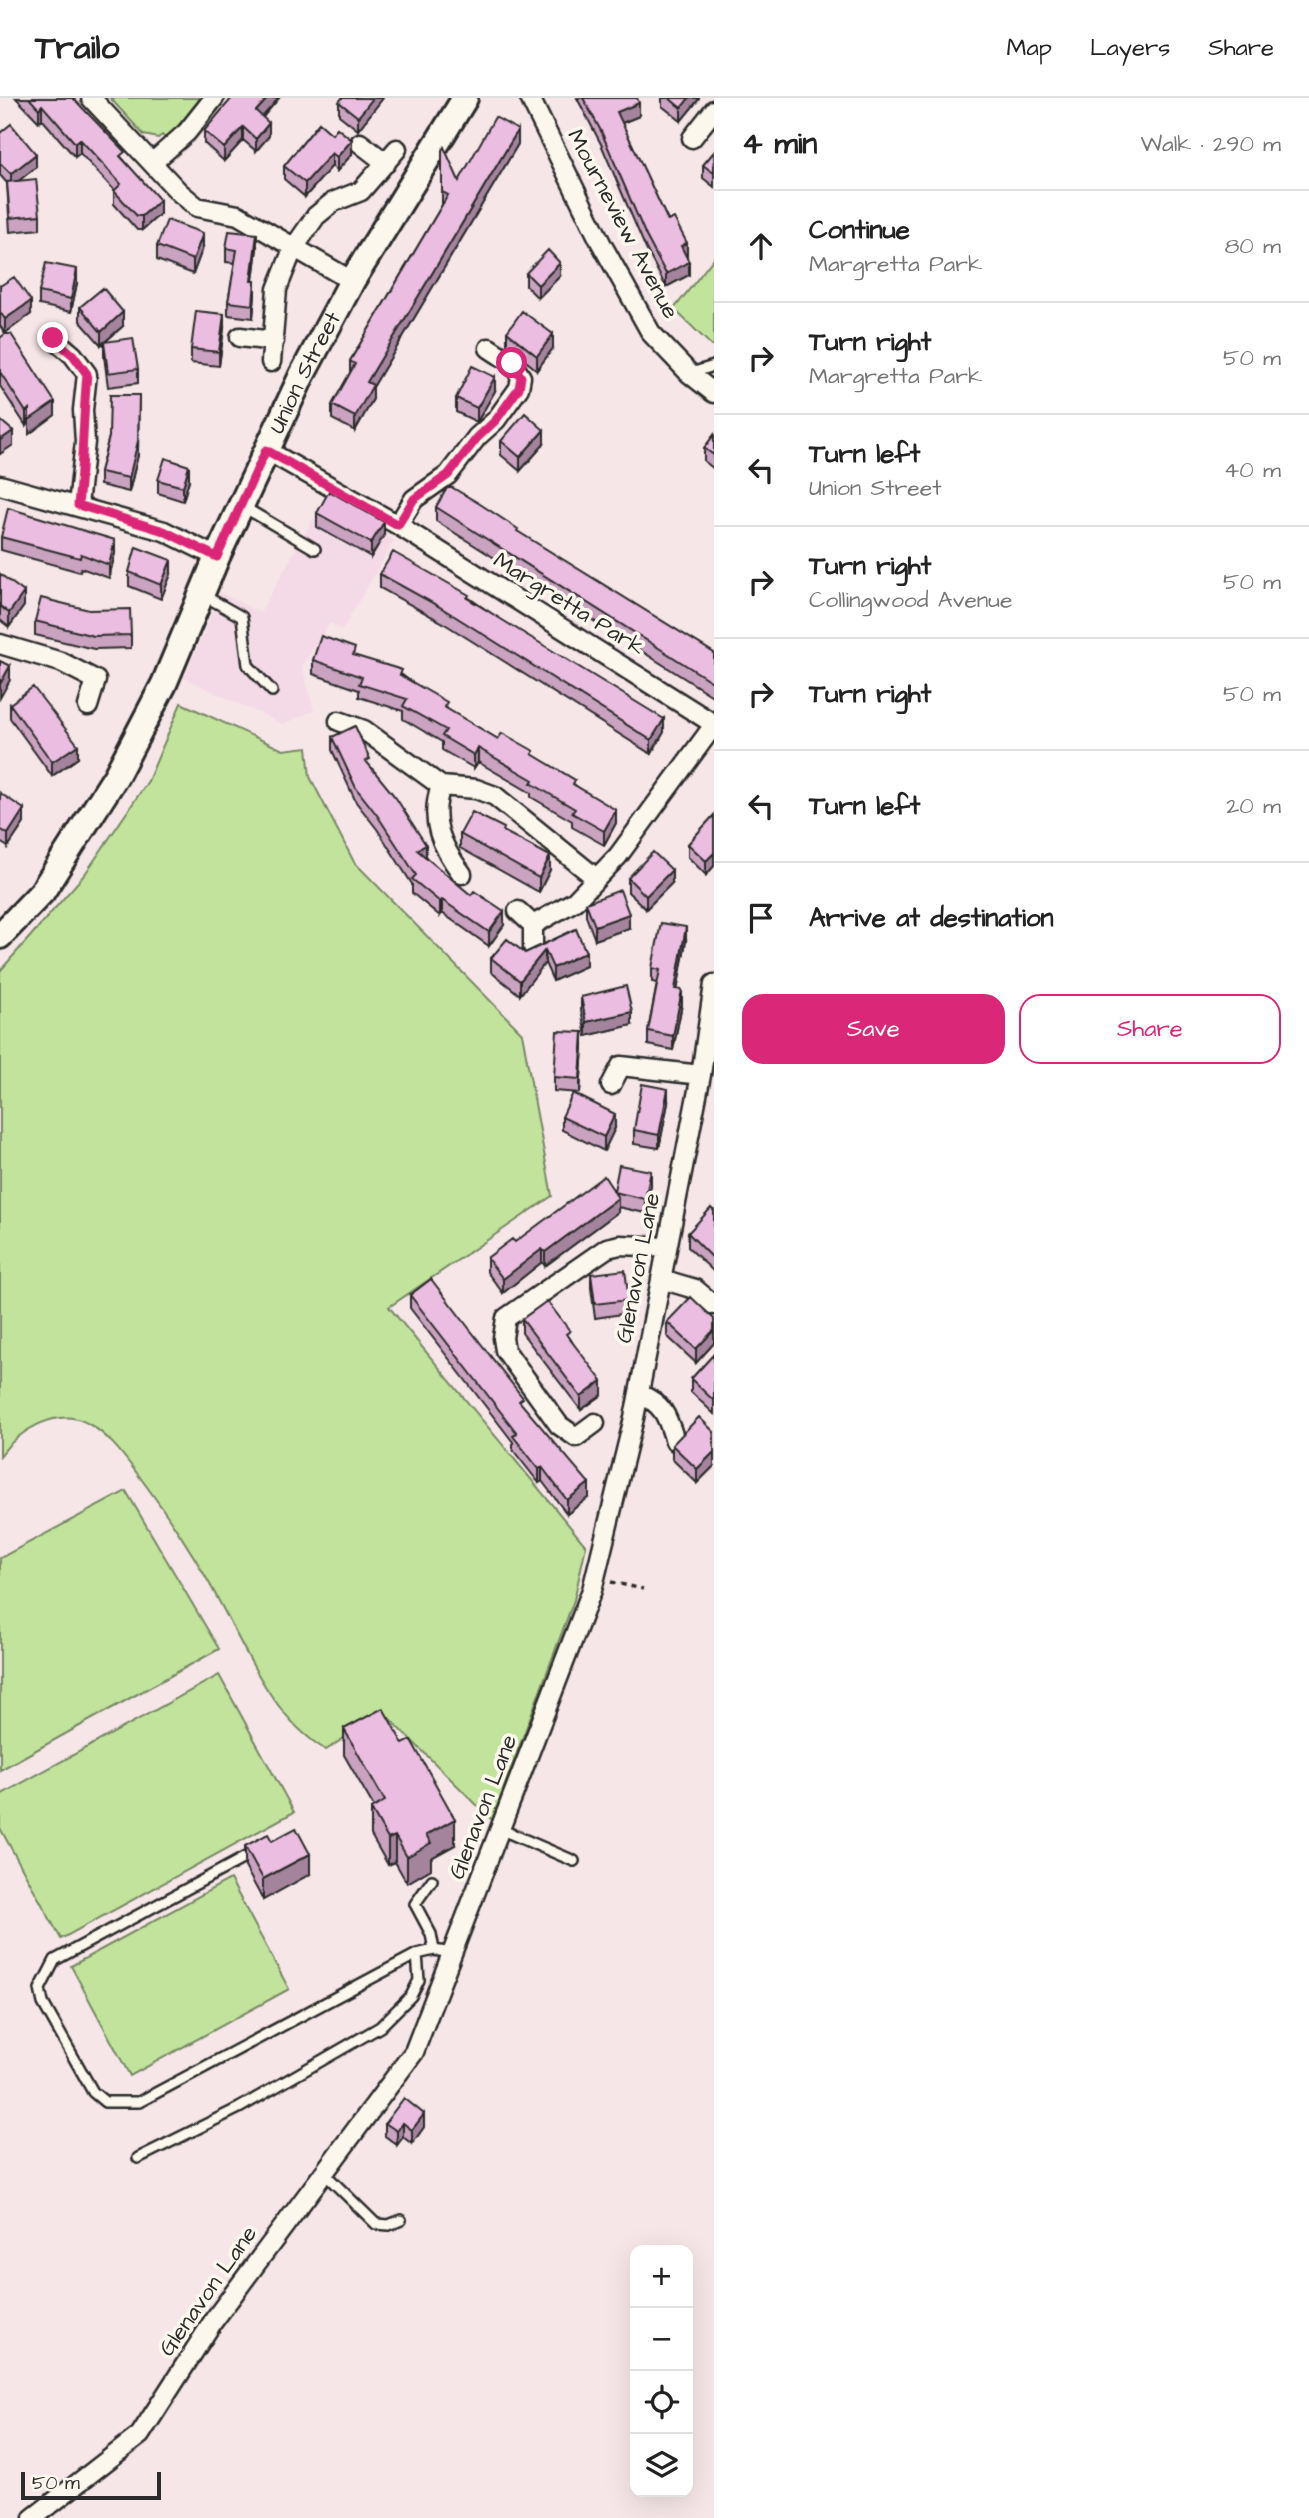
<!DOCTYPE html>
<meta charset="utf-8">
<style>
body{margin:0;font-family:"Architects Daughter",sans-serif;background:#f2f2f2;color:#222}
.controls{position:absolute;right:21px;bottom:21px;display:grid;overflow:hidden;border-radius:14px;box-shadow:0 7px 28px #0002}
.controls button{width:63px;height:63px;display:grid;place-items:center;padding:0;border:0;border-bottom:2px solid #e0e0e0;background:#fff;color:#222;font:35px sans-serif}
.scale{position:absolute;left:21px;bottom:18px;width:140px;box-sizing:border-box;padding-left:7px;border:4px solid #2b2b2b;border-top:0;font-size:19px;line-height:24px;white-space:nowrap;color:#2b2b2b;-webkit-text-stroke:5px #fbf7ec;paint-order:stroke}
.stop{position:absolute;width:21px;height:21px;margin:-16px;border:5px solid #db2777;border-radius:50%;background:#fff}
.stop.end{background:#db2777;border-color:#fff;box-shadow:0 2px 7px #0008}
.list{margin:0;padding:0;list-style:none}
h2{display:flex;justify-content:space-between;align-items:center;height:91px;margin:0;padding:0 28px;font-size:30px}
h2 small{font-size:23px;font-weight:400;color:#767676}
.list li{display:grid;grid-template-columns:46px 1fr auto;gap:21px;align-items:center;box-sizing:border-box;height:112px;padding:0 28px;border-top:2px solid #e0e0e0}
.list b{display:block;font-size:26px;white-space:nowrap}
.list p{margin:0;font-size:23px;white-space:nowrap;color:#767676}
.list em{font-size:23px;font-style:normal;color:#767676}
.actions{display:flex;gap:14px;padding:21px 28px}
.actions a{flex:1;padding:16px 0;border:2px solid #db2777;border-radius:21px;text-align:center;font-size:24px;color:#db2777}
.actions .main{background:#db2777;color:#fff}
.icon{flex:none;width:38px;height:38px;fill:none;stroke:currentColor;stroke-width:2;stroke-linecap:round;stroke-linejoin:round}
.map{position:relative;flex:none;width:714px;height:2420px;overflow:hidden}
header{display:flex;align-items:center;gap:42px;box-sizing:border-box;height:98px;padding:0 35px;background:#fff;border-bottom:2px solid #e0e0e0}
header strong{font-size:33px}
nav{display:flex;gap:38px;margin-inline-start:auto;font-size:24px}
main{display:flex}
aside{flex:1;background:#fff}
.map>svg:first-child{display:block}
.built{fill:#f3dae6}
.green{fill:#c2e39c;stroke:#768764;stroke-width:2}
.lines{fill:none;stroke-linecap:round;stroke-linejoin:round}
.lane-casing{stroke:#2b2b2b;stroke-width:14}
.street-casing{stroke:#2b2b2b;stroke-width:23}
.secondary-casing{stroke:#2b2b2b;stroke-width:30}
.path{stroke:#2b2b2b;stroke-width:3.5;stroke-dasharray:5 5;stroke-linecap:butt}
.lane{stroke:#fbf7ec;stroke-width:9}
.street{stroke:#fbf7ec;stroke-width:18}
.secondary{stroke:#fbf7ec;stroke-width:24}
.wall{fill:#caa3c1;stroke:#2b2b2b;stroke-width:2}
.shaded-wall{fill:#a4849d;stroke:#2b2b2b;stroke-width:2}
.building{fill:#ebbde0;stroke:#2b2b2b;stroke-width:2}
.route{stroke:#db2777;stroke-width:9}
.labels{text-anchor:middle;dominant-baseline:central;stroke-width:7;stroke-linejoin:round;paint-order:stroke}
.street-label{font-size:23px;fill:#2b2b2b;stroke:#fbf7ec}
</style>
<header>
<strong>Trailo</strong>
<nav><a>Map</a><a>Layers</a><a>Share</a></nav>
</header>
<main>
<div class="map">
<svg width="714" height="2420" viewBox="0 0 714 2420">
<rect width="100%" height="100%" fill="#f6e6e8"/>
<filter id="ink" filterUnits="userSpaceOnUse"><feTurbulence type="fractalNoise" baseFrequency=".0143" numOctaves="2"/><feDisplacementMap in="SourceGraphic" scale="14" xChannelSelector="R" yChannelSelector="G"/><feConvolveMatrix kernelMatrix="1 2 1 2 8 2 1 2 1" color-interpolation-filters="sRGB"/></filter>
<g filter="url(#ink)">
<path class="built" d="M324,401L394,443L342,532L330,525L302,568L314,613L282,626L184,580L221,495L260,515Z"/>
<path class="green" d="M110,0H204L166,41L162,37L158,40L144,37Z
M714,160V250L674,211Z
M181,605L283,652L307,649L310,679L354,764L522,935L552,1098L389,1209L586,1448L574,1502L492,1722L383,1614L326,1652C272,1619 248,1556 219,1503C197,1461 170,1420 142,1382C126,1361 110,1337 87,1325C57,1308 17,1334 0,1358V873L85,776L148,683Z
M126,1393L219,1551L0,1672V1460Z
M219,1577L294,1714L61,1841L0,1730V1697Z
M230,1781L289,1891L130,1978L71,1868Z"/>
<g class="lines">
<g class="lane-casing">
<path id="lane" d="M691,275L714,268
M242,408L315,451
M203,497L242,519L248,567L272,593
M500,1731L574,1763
M255,1754L55,1862L40,1891L43,1905L93,1994L105,2004H139L417,1856L434,1852L452,1855
M432,1782L415,1806L431,1836L434,1852
M138,2060L239,2010L380,1929L411,1898L419,1882L417,1856
M324,2075L376,2126L389,2127L401,2122"/>
</g>
<g class="street-casing">
<path id="street" d="M91,0L179,94L197,109L238,117L352,183
M530,0L601,145L651,235L690,276L714,295
M692,40L714,12
M360,45L386,65
M152,65L187,34L214,0
M240,239L274,243
M53,240L73,257L87,276L83,312L85,344L78,407
M489,250L512,265L521,279L519,290L496,322L477,339L448,377L414,401L398,427L714,626
M271,264L277,191L293,151L316,118L333,104L361,93L397,51
M266,352L398,427
M0,387L164,433L217,459
M0,546L61,564L96,582L88,608
M339,623L364,632L441,688L476,691L495,698L596,780
M441,688C429,722 441,748 462,776
M518,813L533,827V849
M533,827L575,803L618,758L714,627
M611,987L621,968L701,977
M661,1181L695,1191L714,1207
M639,1296C664,1306 667,1318 675,1343
M595,1325L576,1339L559,1327L505,1252L503,1240L506,1220L607,1150L620,1147L667,1149
M33,2420L140,2337L214,2222L414,1954L592,1492L634,1320L701,977L714,886"/>
</g>
<g class="secondary-casing">
<g id="secondary">
<path id="s1" d="M0,838L42,794L116,678L164,586L217,459L302,277L352,183L465,0"/>
</g>
</g>
<path class="path" d="M611,1484L643,1491"/>
<use href="#lane" class="lane"/>
<use href="#street" class="street"/>
<use href="#secondary" class="secondary"/>
</g>
<path class="wall" d="M16,0H67L125,63L160,116L142,132H137L114,106V92L80,55L75,59L42,21L39,24Z
M279,0L263,19L269,38L256,53L243,42L224,63L204,45V33Z
M383,0L358,32L339,17V4Z
M577,0H637L639,18L622,25L668,123L687,158L689,177L666,189L646,151L601,46Z
M662,0H699V1L681,23L662,8Z
M319,25L352,56L337,73L332,68L305,99L284,81V68Z
M0,35L36,69L18,83L40,117V131L10,134L7,85L0,77Z
M518,46L373,289V301L355,333L332,321V307L350,275V263L442,107V52L459,83Z
M714,54V89L703,80V67Z
M157,148L203,149L193,176L157,162Z
M226,150H257L253,183L255,197L253,220L228,217V204L235,165L226,164Z
M526,175L560,178L538,200L526,188Z
M77,185L71,214L39,207V194Z
M0,188L31,216L5,235L0,228Z
M80,209L123,228L105,244L138,271V285L108,289L104,258V245L101,247L80,223Z
M224,230L219,268L191,265V251Z
M507,234L553,250L537,272L507,248Z
M0,240L55,317L29,336V324L26,328L0,288Z
M495,293L477,324L456,314V300Z
M714,337V371L704,363V350Z
M109,339L138,357L129,394L100,387V374Z
M501,343L544,346L520,373L501,357Z
M158,382H189L183,403L158,395Z
M436,409L518,434L714,555V599L436,423Z
M317,415L384,437L371,459L317,429Z
M1,439L115,455L109,480L81,470L80,474L1,452Z
M129,474L171,476L161,501L129,488Z
M0,476L24,508L9,529L0,522Z
M380,476L469,500L664,634L651,656L440,523L380,490Z
M35,523L131,537V550L94,551L35,537Z
M355,558L402,577L447,611L498,641L534,658L575,687L616,725L604,747L572,729V723L531,699V695L478,664L474,670L442,652V644L403,621V613L359,599V592L313,576V562Z
M10,606L78,660L52,678L10,620Z
M332,639L370,668L426,760L504,827L489,848L442,815L440,818L412,795V786L377,731L356,704L332,652Z
M0,695L24,725L8,749L0,744Z
M714,717V768L706,777L688,759V746Z
M504,734L550,772L539,794L460,750V736Z
M628,780L672,785L646,811L628,794Z
M586,805L629,830L595,842L586,818Z
M576,831L586,868L553,883L545,865L520,897L491,874V860L525,855Z
M686,843L677,891L682,906L673,952L648,947V933L657,885L652,884V870Z
M581,899L632,927L586,938L581,912Z
M583,948L580,995L554,993V979Z
M668,1005L659,1050L634,1046V1032Z
M562,1019L615,1030L604,1053L562,1032Z
M651,1087L645,1115L618,1109V1114L545,1168L542,1164L503,1195L487,1174V1160L515,1144L614,1093Z
M714,1113V1174L688,1149V1135Z
M591,1176L629,1202V1215L595,1220L591,1190Z
M410,1197L523,1308L589,1399L567,1416L542,1383L539,1385L513,1352V1344L410,1210Z
M522,1221L570,1240L602,1297L581,1312L522,1235Z
M714,1221V1245L696,1265L667,1238V1224Z
M714,1256V1316L691,1294V1281Z
M714,1334V1368L697,1385L672,1361V1347Z
M344,1631L455,1747L431,1760V1771L407,1785L395,1764L388,1767L371,1737V1711L374,1709L344,1657Z
M272,1743L310,1776L263,1802L245,1769V1748Z
M424,2016V2029L412,2046L403,2039L397,2047L385,2038V2025Z"/>
<path class="shaded-wall" d="M268,0H279L256,26V13Z
M373,0H383L358,32V19Z
M689,0H699V1L681,23V10Z
M639,5V18L617,27V14Z
M42,7V21L39,24V11Z
M269,25V38L256,53V41Z
M243,29V42L224,63V50Z
M518,32V46L373,289V301L355,333V319L367,284Z
M80,41V55L75,59V45Z
M352,42V56L337,73V59Z
M332,55V68L305,99V85Z
M36,56V69L11,89V76Z
M160,102V116L142,132V118Z
M203,135V149L193,176V162Z
M257,136V150L251,197V183Z
M687,145V158L681,161V148Z
M689,164V177L666,189V176Z
M560,165V178L538,200V187Z
M77,171V185L71,214V201Z
M255,183V197L253,220V207Z
M31,203V216L5,235V221Z
M123,214V228L101,247V234Z
M224,216V230L219,268V254Z
M553,236V250L537,272V258Z
M495,279V293L477,324V310Z
M139,297L138,357L129,394V380Z
M55,304V317L29,336V324L26,328V314L29,311Z
M544,332V346L520,373V359Z
M13,333V347L0,356V342Z
M189,368V382L183,403V389Z
M384,424V437L371,459V445Z
M115,442V455L109,480V467Z
M171,462V476L161,501V487Z
M24,494V508L9,529V515Z
M10,568V582L0,600V586Z
M664,621V634L651,656V642Z
M78,647V660L52,678V664Z
M478,650V664L474,670V657Z
M24,711V725L8,749V736Z
M616,712V725L604,747V733Z
M426,747V760L417,752Z
M714,755V768L706,777V763Z
M550,758V772L539,794V780Z
M672,772V785L646,811V798Z
M442,802V815L440,818V804Z
M504,813V827L489,848V834Z
M629,816V830L595,842V828Z
M686,829V843L675,905V891Z
M545,852V865L520,897V883Z
M586,854V868L553,883V870Z
M682,892V906L673,952V938Z
M632,914V927L586,938V924Z
M583,934V948L580,995V981Z
M668,991V1005L659,1050V1037Z
M615,1016V1030L604,1053V1039Z
M651,1073V1087L645,1115V1101Z
M618,1100V1114L545,1168V1154Z
M542,1151V1164L503,1195V1181Z
M714,1232V1245L696,1265V1251Z
M602,1283V1297L581,1312V1299Z
M714,1354V1368L697,1385V1371Z
M542,1369V1383L539,1385V1371Z
M589,1385V1399L567,1416V1402Z
M455,1721V1747L431,1760V1771L407,1785V1759L426,1737Z
M395,1738V1764L388,1767V1741Z
M310,1756V1776L263,1802V1781Z
M424,2016V2029L412,2046V2032Z
M403,2025V2039L397,2047V2033Z"/>
<path class="building" d="M29,0H73L125,54L120,58L160,102L142,118H137L114,93L121,86L80,41L75,45L42,7L39,11Z
M232,0H268L256,13L269,25L256,41L243,29L224,50L204,33Z
M342,0H373L358,19L339,4Z
M583,0H637L639,5L617,14L668,123L674,120L687,145L681,148L689,164L666,176L646,138L601,33Z
M669,0H689L681,10Z
M495,19L518,32L367,284L373,287L355,319L332,307L355,266L350,263L448,97L442,94V52L444,49L459,83Z
M319,25L332,36L337,30L352,42L337,59L332,55L305,85L284,68Z
M11,26L36,56L11,76L0,65V35Z
M714,54V75L703,67Z
M36,81L40,117L10,120L7,84Z
M167,122L203,135L193,162L157,148Z
M229,133L257,136L251,183H255L253,207L228,204L237,152L226,150Z
M548,152L560,165L538,187L526,175Z
M46,165L77,171L71,201L39,194Z
M14,179L31,203L5,221L0,214V188Z
M103,190L123,214L101,234L80,209Z
M196,213L224,216L219,254L191,251Z
M522,213L553,236L537,258L507,234Z
M5,236H11L55,304L29,322V311L26,314L0,274V240Z
M133,240L138,271L108,275L104,244Z
M472,268L495,279L477,310L456,300Z
M110,297H139L138,343L129,380L100,374L109,339Z
M525,315L544,332L520,359L501,343Z
M0,322L13,333L0,342Z
M714,337V357L704,350Z
M165,360L189,368L183,389L158,382Z
M447,390H453L480,406L518,431L517,433L714,555V585L436,409Z
M329,393L384,424L371,445L317,415Z
M8,410L115,442L109,467L81,456L80,460L1,439Z
M136,449L171,462L161,487L129,474Z
M393,454L469,497L467,500L504,523L664,621L651,642L440,509L380,476Z
M0,476L24,494L9,515L0,508Z
M41,500L89,512L130,511L131,537L94,538L35,523Z
M321,538L355,550L353,557L402,572L400,577L447,604L444,609L498,641L502,635L534,653L532,656L575,682L573,686L616,712L604,733L572,715L575,711L531,685L533,682L478,650L474,657L442,638L446,632L403,608L407,601L359,586L362,579L313,562Z
M0,563L10,568L0,586Z
M33,589L78,647L52,664L10,606Z
M355,628L370,661L366,663L396,700L426,747L417,752L471,797L474,793L504,813L489,834L442,802L440,804L412,781L416,777L377,717L356,690L332,639Z
M0,695L24,711L8,736L0,731Z
M472,714L504,730L503,733L550,758L539,780L460,736Z
M714,717V755L706,763L688,746Z
M653,754L672,772L646,798L628,780Z
M620,792L629,816L595,828L586,805Z
M661,825L686,829L675,891L682,892L673,938L648,933L660,872L652,870Z
M576,831L586,854L553,870L545,852L520,883L491,860L507,841L525,855Z
M626,888L632,914L586,924L581,899Z
M557,933L583,934L580,981L554,979Z
M642,986L668,991L659,1037L634,1032Z
M573,995L615,1016L604,1039L562,1019Z
M619,1067L651,1073L645,1101L614,1094L618,1100L545,1154L542,1151L503,1181L487,1160L512,1141L515,1144L604,1078L614,1093Z
M711,1110L714,1113V1161L688,1135Z
M625,1172L629,1202L595,1206L591,1176Z
M431,1181L523,1300L519,1303L589,1385L567,1402L542,1369L539,1371L513,1338L517,1335L410,1197Z
M691,1199L714,1221V1232L696,1251L667,1224Z
M547,1203L570,1233L566,1236L602,1283L581,1299L522,1221Z
M714,1256V1303L691,1281Z
M699,1319L714,1334V1354L697,1371L672,1347Z
M383,1610L403,1646L411,1642L455,1721L426,1737L431,1745L407,1759L395,1738L388,1741L371,1711L385,1703L344,1631Z
M296,1730L310,1756L263,1781L245,1748L268,1736L272,1743Z
M404,2000L424,2016L412,2032L403,2025L397,2033L385,2025Z"/>
</g>
<g class="lines" filter="url(#ink)">
<path class="route" d="M53,240L73,257L87,276C83,320 83,363 78,407L164,433L217,459L266,352L398,427L414,401L448,377L477,340L496,322L519,290L521,279L512,265"/>
</g>
<g class="labels">
<g class="street-label">
<text transform="translate(623 126) rotate(62)">Mourneview Avenue</text>
<text stroke="none"><textPath href="#s1" startOffset="644">Union Street</textPath></text>
<text transform="translate(569 506) rotate(32)">Margretta Park</text>
<text transform="translate(638 1170) rotate(-79)">Glenavon Lane</text>
<text transform="translate(483 1709) rotate(-69)">Glenavon Lane</text>
<text transform="translate(208 2193) rotate(-55)">Glenavon Lane</text>
</g>
</g>
</svg>
<div class="controls">
<button>+</button>
<button>−</button>
<button><svg class="icon" aria-label="locate" viewBox="0 0 24 24"><circle cx="12" cy="12" r="6"/><path d="M12 2v4M12 18v4M2 12h4M18 12h4"/></svg></button>
<button><svg class="icon" aria-label="layers" viewBox="0 0 24 24"><path d="M12 4l9 5-9 5-9-5zM3 14l9 5 9-5"/></svg></button>
</div>
<div class="scale">50 m</div>
<div class="stop" style="left:512px;top:265px"></div>
<div class="stop end" style="left:53px;top:240px"></div>
</div>
<aside>
<h2>4 min<small>Walk · 290 m</small></h2>
<ul class="list">
<li><svg class="icon" aria-label="ahead" viewBox="0 0 24 24"><path d="M12 20V5M6 11l6-6 6 6"/></svg><div><b>Continue</b><p>Margretta Park</p></div><em>80 m</em></li>
<li><svg class="icon" aria-label="right" viewBox="0 0 24 24"><path d="M7 20v-9h11M14 6l5 5-5 5"/></svg><div><b>Turn right</b><p>Margretta Park</p></div><em>50 m</em></li>
<li><svg class="icon" aria-label="left" viewBox="0 0 24 24"><path d="M17 20v-9H6M10 6l-5 5 5 5"/></svg><div><b>Turn left</b><p>Union Street</p></div><em>40 m</em></li>
<li><svg class="icon" aria-label="right" viewBox="0 0 24 24"><path d="M7 20v-9h11M14 6l5 5-5 5"/></svg><div><b>Turn right</b><p>Collingwood Avenue</p></div><em>50 m</em></li>
<li><svg class="icon" aria-label="right" viewBox="0 0 24 24"><path d="M7 20v-9h11M14 6l5 5-5 5"/></svg><div><b>Turn right</b></div><em>50 m</em></li>
<li><svg class="icon" aria-label="left" viewBox="0 0 24 24"><path d="M17 20v-9H6M10 6l-5 5 5 5"/></svg><div><b>Turn left</b></div><em>20 m</em></li>
<li><svg class="icon" aria-label="arrive" viewBox="0 0 24 24"><path d="M6 21V4h12l-3 4 3 4H6"/></svg><div><b>Arrive at destination</b></div></li>
</ul>
<div class="actions"><a class="main">Save</a><a>Share</a></div>
</aside>
</main>
